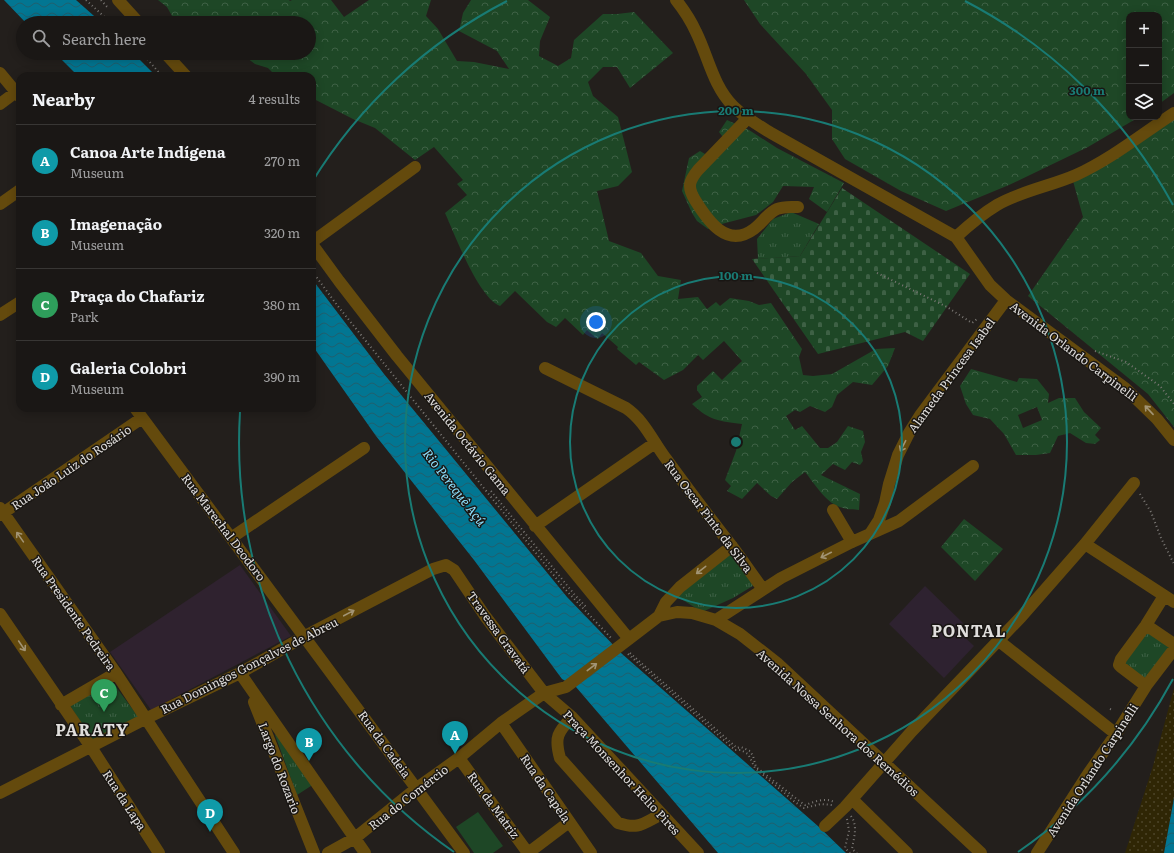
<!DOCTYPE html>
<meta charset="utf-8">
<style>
body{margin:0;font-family:Literata,serif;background:#23201e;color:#f1f3f6}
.controls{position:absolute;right:12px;top:12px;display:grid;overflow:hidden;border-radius:8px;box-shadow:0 2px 10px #0003}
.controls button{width:36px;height:36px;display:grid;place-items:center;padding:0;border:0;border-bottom:1px solid #383634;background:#1a1715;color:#f1f3f6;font:20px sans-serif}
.you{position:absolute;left:596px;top:322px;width:14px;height:14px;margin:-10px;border:3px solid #fff;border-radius:50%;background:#1a73e8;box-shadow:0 0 0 6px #1a73e833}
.badge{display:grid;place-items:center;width:26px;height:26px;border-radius:50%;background:#8c9099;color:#fff;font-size:13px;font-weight:700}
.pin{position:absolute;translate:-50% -33px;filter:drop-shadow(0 1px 2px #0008)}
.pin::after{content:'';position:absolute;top:21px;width:14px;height:12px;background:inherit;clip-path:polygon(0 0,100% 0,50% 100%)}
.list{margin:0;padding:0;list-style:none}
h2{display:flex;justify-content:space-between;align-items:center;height:52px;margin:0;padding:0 16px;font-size:17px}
h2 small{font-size:13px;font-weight:400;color:#9f9fa0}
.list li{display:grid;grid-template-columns:26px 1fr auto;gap:12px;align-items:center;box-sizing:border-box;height:72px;padding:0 16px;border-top:1px solid #383634}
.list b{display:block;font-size:15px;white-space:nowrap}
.list p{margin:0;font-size:13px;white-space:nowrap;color:#9f9fa0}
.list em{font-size:13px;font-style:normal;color:#9f9fa0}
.icon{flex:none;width:22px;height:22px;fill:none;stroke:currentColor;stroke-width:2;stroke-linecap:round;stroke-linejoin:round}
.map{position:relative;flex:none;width:1174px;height:853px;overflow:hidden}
.search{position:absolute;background:#1a1715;box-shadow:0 2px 10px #0003;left:16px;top:16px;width:300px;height:44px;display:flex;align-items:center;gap:10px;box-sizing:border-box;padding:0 14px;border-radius:22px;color:#9f9fa0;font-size:15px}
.panel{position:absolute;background:#1a1715;box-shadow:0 2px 10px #0003;left:16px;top:72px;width:300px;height:340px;border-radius:12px}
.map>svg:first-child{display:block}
.education{fill:#2f222f}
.medical{fill:#2e2230}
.grass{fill:url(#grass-tufts)}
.forest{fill:url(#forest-crowns);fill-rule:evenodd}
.sand{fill:url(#sand-dots)}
.cemetery{fill:url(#cemetery-stones)}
.pitch{fill:#1e4726}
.water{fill:url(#water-waves)}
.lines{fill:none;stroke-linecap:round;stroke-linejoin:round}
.path{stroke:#7b7875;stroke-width:2;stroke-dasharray:1 3;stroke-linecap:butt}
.minor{stroke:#644a0d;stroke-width:12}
.oneway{stroke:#a29474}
.ring{fill:none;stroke:#197b74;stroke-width:2}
.labels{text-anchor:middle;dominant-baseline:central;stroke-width:3;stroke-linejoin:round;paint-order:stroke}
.street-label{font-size:12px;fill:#e0dedc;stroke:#191613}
.water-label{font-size:13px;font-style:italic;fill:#8de0fd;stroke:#191613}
.district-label{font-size:16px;font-weight:bold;letter-spacing:1px;fill:#e0dedc;stroke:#191613}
.centre{fill:#197b74;stroke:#191613;stroke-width:2}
.ring-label{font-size:12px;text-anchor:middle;font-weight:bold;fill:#197b74;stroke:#191613;stroke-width:3;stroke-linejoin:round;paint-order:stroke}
</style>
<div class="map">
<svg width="1174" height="853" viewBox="0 0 1174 853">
<defs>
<pattern id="grass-tufts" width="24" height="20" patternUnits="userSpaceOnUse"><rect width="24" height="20" fill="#1e4726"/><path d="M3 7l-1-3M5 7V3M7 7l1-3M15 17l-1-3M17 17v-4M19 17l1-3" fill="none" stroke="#3e6145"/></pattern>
<pattern id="forest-crowns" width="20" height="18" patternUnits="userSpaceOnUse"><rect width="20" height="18" fill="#1e4726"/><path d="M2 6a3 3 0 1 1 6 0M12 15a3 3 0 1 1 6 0" fill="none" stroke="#3e6145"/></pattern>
<pattern id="sand-dots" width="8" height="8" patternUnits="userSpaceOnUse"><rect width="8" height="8" fill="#2f2605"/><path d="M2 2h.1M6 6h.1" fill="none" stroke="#4d4529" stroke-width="1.8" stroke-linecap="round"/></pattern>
<pattern id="cemetery-stones" width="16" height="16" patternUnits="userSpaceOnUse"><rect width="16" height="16" fill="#1e4726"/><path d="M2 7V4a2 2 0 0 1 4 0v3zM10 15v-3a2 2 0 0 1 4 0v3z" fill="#3e6145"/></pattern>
<pattern id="water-waves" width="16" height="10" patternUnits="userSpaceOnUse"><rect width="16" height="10" fill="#027692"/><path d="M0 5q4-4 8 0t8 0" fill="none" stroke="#1f5f6e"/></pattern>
</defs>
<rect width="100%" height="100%" fill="#231f1c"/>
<path class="education" d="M240,565L291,636L151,710L110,652Z"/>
<path class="medical" d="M925,586L963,623L957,630L974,646L944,678L889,624Z"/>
<path class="grass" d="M791,212L819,224L800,256L758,259L757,239L773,219Z
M728,555L732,556L756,584L733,598L702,612L675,595Z
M1146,630L1170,646L1146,683L1122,667Z
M110,679L140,719L93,741L69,704Z
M277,733L314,784L297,795L275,735Z"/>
<path class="forest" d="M158,0H289L290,1L292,0H331L344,17L369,0H431L426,16L438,29L457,61L474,62L509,69L497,51L459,31L463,13L471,0H528L550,17L540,41L539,56L558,66L571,58L574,40L603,14H617L634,12L673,53L630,88L617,67H603L588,82L593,96L618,117L632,172L618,186L597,191L609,241L641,253L658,276L681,280L678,299L698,297L707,309L716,302L720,306L730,298L749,301L759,305L771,303L802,349L799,357L803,375L813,376L832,374L876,349L895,348L888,366L872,385L853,382L837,395L832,407L825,412L810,406L800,412L795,410L786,416L795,430L802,426L820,448H828L837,442L848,426L863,431L865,442L861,452L863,461L860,465L852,462L845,470L833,464L821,475L860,494L859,510C854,509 848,510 843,508C826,504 815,484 805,472L792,482L777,499L771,496L757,483L742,499L727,491L731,486L725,480L736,451L742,424C719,421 710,421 692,404L702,397L697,390V386L713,371L722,380L742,361L724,341L703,360L698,355L683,370L664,380L639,362L636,365L617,349L618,347L602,333L598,339L596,338L587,330L583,335L565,318L556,327L547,322L515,291L500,306C478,297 455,235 445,213L467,195L457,184L463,180L434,147L415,160L375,128L353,119L312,98V76H276L268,68L255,64L247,58L251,53H309V23H176L167,7Z
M744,0H1174V93L1159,104V15H1129V117H1139L1088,147L1009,185L946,211L901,191L845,159L832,139V110L806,74L760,24Z
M1174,115V427L1148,394L1028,296L1083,217L1073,181Z
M727,120L749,130L777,148L844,183L827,212L809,199L814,187L783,186L773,202L756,215L714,226L708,229L697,221L692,213L682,191L689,158L700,151L710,157L726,141L719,132Z
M971,369L1017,382L1019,378L1037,379L1049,394L1048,403L1059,398H1075L1084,412L1101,428L1095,435L1100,440L1095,444L1086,443L1070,433L1058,436L1050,453L1036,455H1016L1004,434L990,419L973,415L966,404L960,386ZM1037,407L1042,420L1023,428L1018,415Z
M964,519L1003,549L975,581L941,547Z"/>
<path class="sand" d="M1174,688V798L1164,853H1125L1153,766Z"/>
<path class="cemetery" d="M842,188L970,274L923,341L905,332L818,354L752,259L800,256Z"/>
<path class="pitch" d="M478,812L503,846L493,853H474L456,827Z"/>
<path class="water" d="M4,0H76L102,23H26Z
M55,53H133L156,76H78Z
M312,279L384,374L567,597L621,653L819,827L846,853H718L576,687L562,679L474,560L376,436L312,345Z
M1174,798V853H1164Z"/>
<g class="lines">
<path class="path" d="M86,0L111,23
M101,0L108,8
M142,53L162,76
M312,271L337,305L564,588L612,639
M877,273L947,307L972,323L977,319
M1095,351L1126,362L1160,386L1174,404
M491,491L574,594L587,608
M1140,494L1151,512L1161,538L1174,564
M630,653L737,748L741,747L750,751L753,756L756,767L798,800L805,805C814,802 825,797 834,802
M628,654L735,750H741L748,754L755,768L795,802L804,808L821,804L832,805
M1110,709L1112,710
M851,816C858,826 854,837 852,849L857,853
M847,819L849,831L845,848L850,853"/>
<path class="minor" d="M118,0L139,23
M676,0C684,10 691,21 696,32C708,56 713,86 733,106C744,117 758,125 771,133L956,237
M165,53L186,76
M0,73L20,97
M0,104L16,92
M1174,113C1142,134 1111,159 1076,175C1051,186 1021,191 997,205C982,214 969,225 956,237L990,285L1006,300L1125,388L1157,419L1174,440
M748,118L698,170C689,181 687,187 695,200C708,221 727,249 754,229C762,223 768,213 777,209C784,206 791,207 798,207
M0,204L20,190
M312,242L415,167
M312,244L339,281L397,356L629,639
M0,315L20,302
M545,368L626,408C645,421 653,442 667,460C688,489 709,517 731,545C742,559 752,575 763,589
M135,408L464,853
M0,508L116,673L234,853
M833,510L852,542
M0,515L142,418
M535,526L655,443
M870,534L899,521L973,466
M231,538L364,448
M1085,544L1174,602
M0,614L91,747L159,853
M659,616L677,612L692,613L716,620L740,634L777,663L981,853
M716,620L781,578L852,542L870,534L879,520L885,503L889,484L898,455L909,433L921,414L1006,300
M1146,625L1164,596
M999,641L1116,734
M240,673L365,853
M1146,686L1121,667L1119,665L1121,659L1146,625L1174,644
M254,702L314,853
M61,705L116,673
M572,717C558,732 554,737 560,758L618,823C640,830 643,823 662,814
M501,723L591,853
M459,758L528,853
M0,793L147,718L240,673L305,636L433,569L446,565L454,570L485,616L544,693L572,717L698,853
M852,799L907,853
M825,826L845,807L912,731L1021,617L1085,544L1134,483
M328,853L355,838L417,788L459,758L501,723L544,693L566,687L629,639L659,616L666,602L680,587L732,546
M528,853L569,822
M1037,853L1088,774L1116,734L1146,686L1174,649"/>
</g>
<defs><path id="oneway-shaft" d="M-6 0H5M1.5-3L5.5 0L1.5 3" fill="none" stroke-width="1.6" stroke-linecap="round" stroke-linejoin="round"/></defs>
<g class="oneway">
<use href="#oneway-shaft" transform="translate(1149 410) rotate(-133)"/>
<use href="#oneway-shaft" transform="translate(903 446) rotate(117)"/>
<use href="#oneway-shaft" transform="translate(20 537) rotate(-125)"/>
<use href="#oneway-shaft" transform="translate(826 555) rotate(153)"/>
<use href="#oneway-shaft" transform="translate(701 570) rotate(142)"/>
<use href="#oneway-shaft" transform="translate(349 613) rotate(-28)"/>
<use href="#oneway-shaft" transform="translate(22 646) rotate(56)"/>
<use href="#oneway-shaft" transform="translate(592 667) rotate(-37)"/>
</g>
<g class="ring">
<circle cx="736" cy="442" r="166"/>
<circle cx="736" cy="442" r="331"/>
<path d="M1173 679A497 497 0 0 1 1018 852M454 852A497 497 0 0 1 240 412M312 182A497 497 0 0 1 507 1M965 1A497 497 0 0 1 1173 205"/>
</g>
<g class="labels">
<g class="street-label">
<text transform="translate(1074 351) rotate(37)">Avenida Orlando Carpinelli</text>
<text transform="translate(951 375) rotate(-54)">Alameda Princesa Isabel</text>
<text transform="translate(468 443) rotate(51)">Avenida Octávio Gama</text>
<text transform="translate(71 467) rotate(-34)">Rua João Luiz do Rosário</text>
<text transform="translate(709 516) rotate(53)">Rua Oscar Pinto da Silva</text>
<text transform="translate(224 527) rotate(53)">Rua Marechal Deodoro</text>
<text transform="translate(74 613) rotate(55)">Rua Presidente Pedreira</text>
<text transform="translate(499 632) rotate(54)">Travessa Gravatá</text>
<text transform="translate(249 665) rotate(-27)">Rua Domingos Gonçalves de Abreu</text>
<text transform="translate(838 722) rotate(42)">Avenida Nossa Senhora dos Remédios</text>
<text transform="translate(385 744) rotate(54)">Rua da Cadeia</text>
<text transform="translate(280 768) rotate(69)">Largo do Rozario</text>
<text transform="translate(1092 770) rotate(-57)">Avenida Orlando Carpinelli</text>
<text transform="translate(622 772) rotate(47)">Praça Monsenhor Helio Pires</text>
<text transform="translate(546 788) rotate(56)">Rua da Capela</text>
<text transform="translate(408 797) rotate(-38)">Rua do Comércio</text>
<text transform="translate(125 800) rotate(57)">Rua da Lapa</text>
<text transform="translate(494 805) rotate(54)">Rua da Matriz</text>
</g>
<g class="water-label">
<text transform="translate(455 487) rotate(52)">Rio Perequê Açú</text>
</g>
<g class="district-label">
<text x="969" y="630">PONTAL</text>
<text x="92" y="729">PARATY</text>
</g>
</g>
<circle cx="736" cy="442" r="6" class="centre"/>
<g class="ring-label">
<text x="1087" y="95">300 m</text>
<text x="736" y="115">200 m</text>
<text x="736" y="280">100 m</text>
</g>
</svg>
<div class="controls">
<button>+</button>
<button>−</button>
<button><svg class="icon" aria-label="layers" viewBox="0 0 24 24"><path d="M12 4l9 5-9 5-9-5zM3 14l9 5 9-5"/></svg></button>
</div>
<div class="you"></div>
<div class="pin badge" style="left:455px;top:754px;background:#0f9aa8">A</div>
<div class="pin badge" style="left:309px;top:761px;background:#0f9aa8">B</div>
<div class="pin badge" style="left:104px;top:712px;background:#2e9e5b">C</div>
<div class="pin badge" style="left:210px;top:832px;background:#0f9aa8">D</div>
<div class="search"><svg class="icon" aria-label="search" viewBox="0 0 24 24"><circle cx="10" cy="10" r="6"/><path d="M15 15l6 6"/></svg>Search here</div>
<section class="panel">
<h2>Nearby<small>4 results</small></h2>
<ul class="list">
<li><span class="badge" style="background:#0f9aa8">A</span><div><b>Canoa Arte Indígena</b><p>Museum</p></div><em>270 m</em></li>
<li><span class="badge" style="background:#0f9aa8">B</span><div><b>Imagenação</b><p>Museum</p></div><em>320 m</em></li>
<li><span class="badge" style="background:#2e9e5b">C</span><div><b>Praça do Chafariz</b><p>Park</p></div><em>380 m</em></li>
<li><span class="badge" style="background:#0f9aa8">D</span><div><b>Galeria Colobri</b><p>Museum</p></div><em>390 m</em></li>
</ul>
</section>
</div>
